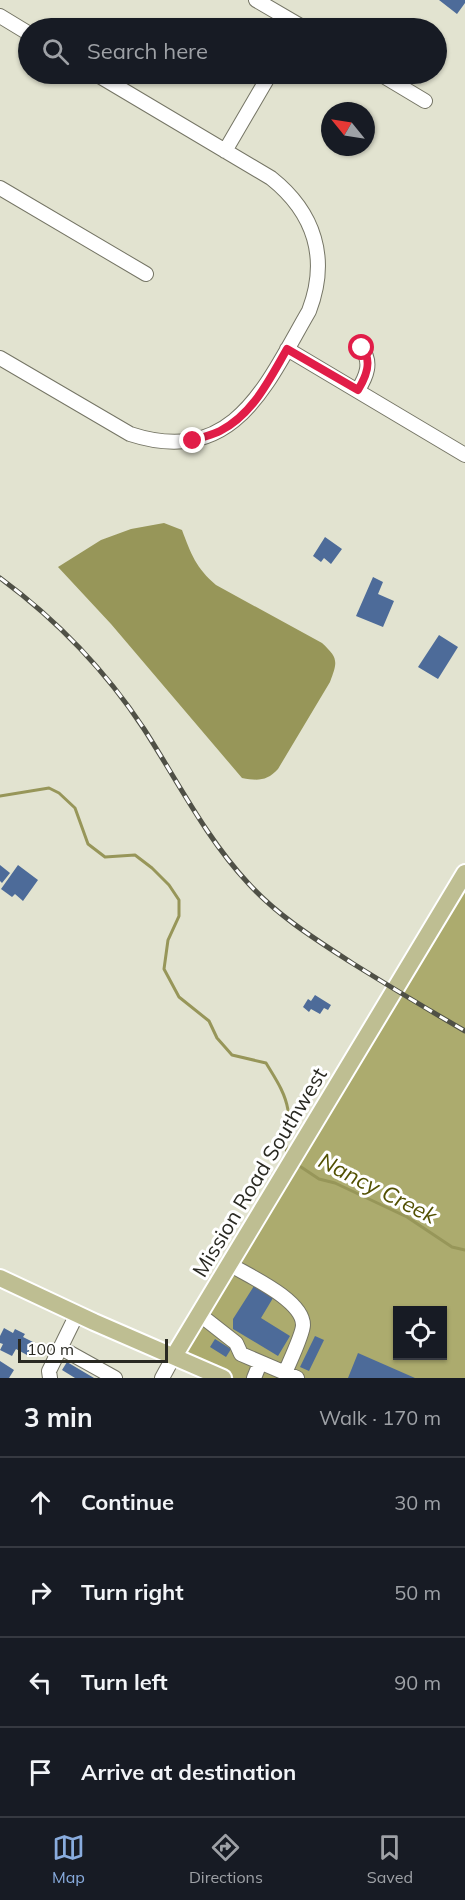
<!DOCTYPE html>
<meta charset="utf-8">
<style>
body{margin:0;font-family:Mulish,sans-serif;background:#242831;color:#f1f3f6}
.controls{position:absolute;right:18px;bottom:18px;display:grid;overflow:hidden;border-radius:0px;box-shadow:0 2px 4px #0004}
.controls button{width:54px;height:54px;display:grid;place-items:center;padding:0;border:0;border-bottom:2px solid #363941;background:#171b24;color:#f1f3f6;font:30px sans-serif}
.compass{position:absolute;left:321px;top:102px;width:54px;height:54px;border-radius:50%;background:#171b24;box-shadow:0 2px 4px #0004;rotate:300deg}
.scale{position:absolute;left:18px;bottom:15px;width:150px;box-sizing:border-box;padding-left:6px;border:3px solid #292922;border-top:0;font-size:16px;line-height:21px;white-space:nowrap;color:#292922;-webkit-text-stroke:4px #fff;paint-order:stroke}
.stop{position:absolute;width:18px;height:18px;margin:-14px;border:4px solid #e11d48;border-radius:50%;background:#fff}
.stop.end{background:#e11d48;border-color:#fff;box-shadow:0 2px 6px #0008}
.list{margin:0;padding:0;list-style:none}
h2{display:flex;justify-content:space-between;align-items:center;height:78px;margin:0;padding:0 24px;font-size:26px}
h2 small{font-size:20px;font-weight:400;color:#9ea1a6}
.list li{display:grid;grid-template-columns:39px 1fr auto;gap:18px;align-items:center;box-sizing:border-box;height:90px;padding:0 24px;border-top:2px solid #363941}
.list b{display:block;font-size:22px;white-space:nowrap}
.list em{font-size:20px;font-style:normal;color:#9ea1a6}
.icon{flex:none;width:33px;height:33px;fill:none;stroke:currentColor;stroke-width:2;stroke-linecap:round;stroke-linejoin:round}
.map{position:relative;flex:none;width:465px;height:1378px;overflow:hidden}
.search{position:absolute;background:#171b24;box-shadow:0 2px 4px #0004;left:18px;right:18px;top:18px;height:66px;display:flex;align-items:center;gap:15px;box-sizing:border-box;padding:0 21px;border-radius:33px;color:#9ea1a6;font-size:22px}
.sheet{height:438px;background:#171b24}
nav{display:flex;justify-content:space-around;align-items:center;box-sizing:border-box;height:84px;border-top:2px solid #363941;background:#171b24;font-size:16px;color:#9ea1a6}
nav a{display:grid;justify-items:center;gap:3px}
nav .on{color:#89acde}
.map>svg:first-child{display:block}
.forest{fill:#acab6e;fill-rule:evenodd}
.water{fill:#979659}
.lines{fill:none;stroke-linecap:round;stroke-linejoin:round}
.stream{stroke:#979659;stroke-width:3}
.building{fill:#4d6b99}
.minor-casing{stroke:#757565;stroke-width:16}
.major-casing{stroke:#fff;stroke-width:20}
.minor{stroke:#fff;stroke-width:14}
.major{stroke:#bebe92;stroke-width:16}
.rail-casing{stroke:#4f5046;stroke-width:5}
.rail{stroke:#fff;stroke-width:3;stroke-dasharray:9;stroke-linecap:butt}
.route{stroke:#e11d48;stroke-width:8}
.labels{text-anchor:middle;dominant-baseline:central;stroke-width:6;stroke-linejoin:round;paint-order:stroke}
.street-label{font-size:21px;fill:#292922;stroke:#fff}
.water-label{font-size:22px;font-style:italic;fill:#525002;stroke:#fff}
</style>
<div class="map">
<svg width="465" height="1378" viewBox="0 0 465 1378">
<rect width="100%" height="100%" fill="#e2e3d0"/>
<path class="forest" d="M465,884V1378H234L174,1356ZM398,1310H442V1356H398Z"/>
<path class="water" d="M164,523L182,530C191,554 196,568 216,585L322,643C338,658 338,661 330,682L278,769C267,781 258,781 242,778L111,624L58,567L101,540L131,529Z"/>
<g class="lines">
<path class="stream" d="M0,796L49,788L59,793L75,808L88,844L105,857L135,855L152,868L169,885L179,900V916L168,940L164,969L179,997L209,1021L217,1038L232,1055L266,1063C275,1078 285,1092 288,1110C291,1125 282,1142 288,1156
M298,1165L319,1179L335,1183L407,1217L452,1247L465,1250"/>
</g>
<path class="building" d="M439,0H465V3L457,14Z
M325,537L342,549L331,564L324,558L321,562L313,556Z
M373,577L383,582L378,594L394,601L383,627L356,616Z
M439,635L458,647L438,679L418,667Z
M0,865L10,873L2,883L0,881Z
M18,865L38,880L23,901L15,894L12,897L1,889Z
M315,995L331,1005L328,1010L324,1008L320,1014L311,1009L309,1012L303,1007L308,999L311,1001Z
M254,1286L273,1298L261,1318L290,1336L278,1356L233,1329V1319Z
M4,1328L13,1333L15,1329L25,1334L23,1337L33,1342L27,1355L16,1349L12,1356L0,1350L3,1344L0,1343V1336Z
M315,1336L324,1340L309,1371L300,1367Z
M215,1339L231,1349L226,1357L210,1347Z
M358,1353L415,1378H348Z
M0,1361L14,1370L9,1378H0Z
M67,1362L94,1378H75L62,1370Z"/>
<g class="lines">
<g class="minor-casing">
<path id="minor" d="M256,0L304,28
M0,16L28,33
M380,74L425,101
M225,151L270,74
M0,188L146,274
M287,349L465,455
M0,358L130,434C234,468 266,385 309,311C329,259 315,213 271,178L96,74
M358,390C366,377 373,362 361,348
M229,1264C249,1276 303,1300 303,1325C303,1334 289,1363 285,1373
M199,1314L236,1343L241,1354L297,1378
M61,1348L115,1378
M50,1378L49,1371L77,1314
M162,1378L174,1356
M254,1378L260,1363"/>
</g>
<g class="major-casing">
<path id="major" d="M0,1278L94,1322L223,1378
M174,1356L465,873"/>
</g>
<use href="#minor" class="minor"/>
<use href="#major" class="major"/>
<g class="rail-casing">
<path id="rail" d="M0,578C57,620 105,670 144,729C177,780 206,838 248,883C278,916 315,939 352,963C389,986 427,1009 465,1031"/>
</g>
<use href="#rail" class="rail"/>
</g>
<g class="lines">
<path class="route" d="M193,441C202,437 212,435 220,431C253,414 269,380 287,349L358,390C366,377 373,361 362,348"/>
</g>
<g class="labels">
<g class="street-label">
<text transform="translate(259 1172) rotate(-59)">Mission Road Southwest</text>
</g>
<g class="water-label">
<text transform="translate(378 1188) rotate(27)">Nancy Creek</text>
</g>
</g>
</svg>
<div class="controls">
<button><svg class="icon" aria-label="locate" viewBox="0 0 24 24"><circle cx="12" cy="12" r="6"/><path d="M12 2v4M12 18v4M2 12h4M18 12h4"/></svg></button>
</div>
<svg class="compass" viewBox="-18 -18 36 36"><path d="M0-13l5 13h-10z" fill="#e53935"/><path d="M0 13l5-13h-10z" fill="#9ea1a6"/></svg>
<div class="scale">100 m</div>
<div class="stop" style="left:362px;top:348px"></div>
<div class="stop end" style="left:193px;top:441px"></div>
<div class="search"><svg class="icon" aria-label="search" viewBox="0 0 24 24"><circle cx="10" cy="10" r="6"/><path d="M15 15l6 6"/></svg>Search here</div>
</div>
<section class="sheet">
<h2>3 min<small>Walk · 170 m</small></h2>
<ul class="list">
<li><svg class="icon" aria-label="ahead" viewBox="0 0 24 24"><path d="M12 20V5M6 11l6-6 6 6"/></svg><div><b>Continue</b></div><em>30 m</em></li>
<li><svg class="icon" aria-label="right" viewBox="0 0 24 24"><path d="M7 20v-9h11M14 6l5 5-5 5"/></svg><div><b>Turn right</b></div><em>50 m</em></li>
<li><svg class="icon" aria-label="left" viewBox="0 0 24 24"><path d="M17 20v-9H6M10 6l-5 5 5 5"/></svg><div><b>Turn left</b></div><em>90 m</em></li>
<li><svg class="icon" aria-label="arrive" viewBox="0 0 24 24"><path d="M6 21V4h12l-3 4 3 4H6"/></svg><div><b>Arrive at destination</b></div></li>
</ul>
</section>
<nav>
<a class="on"><svg class="icon" aria-label="map" viewBox="0 0 24 24"><path d="M3 6l6-2 6 2 6-2v14l-6 2-6-2-6 2zM9 4v14M15 6v14"/></svg>Map</a>
<a><svg class="icon" aria-label="directions" viewBox="0 0 24 24"><path d="M12 3l9 9-9 9-9-9zM9 14v-3h6M13 9l2 2-2 2"/></svg>Directions</a>
<a><svg class="icon" aria-label="saved" viewBox="0 0 24 24"><path d="M7 4h10v16l-5-4-5 4z"/></svg>Saved</a>
</nav>
